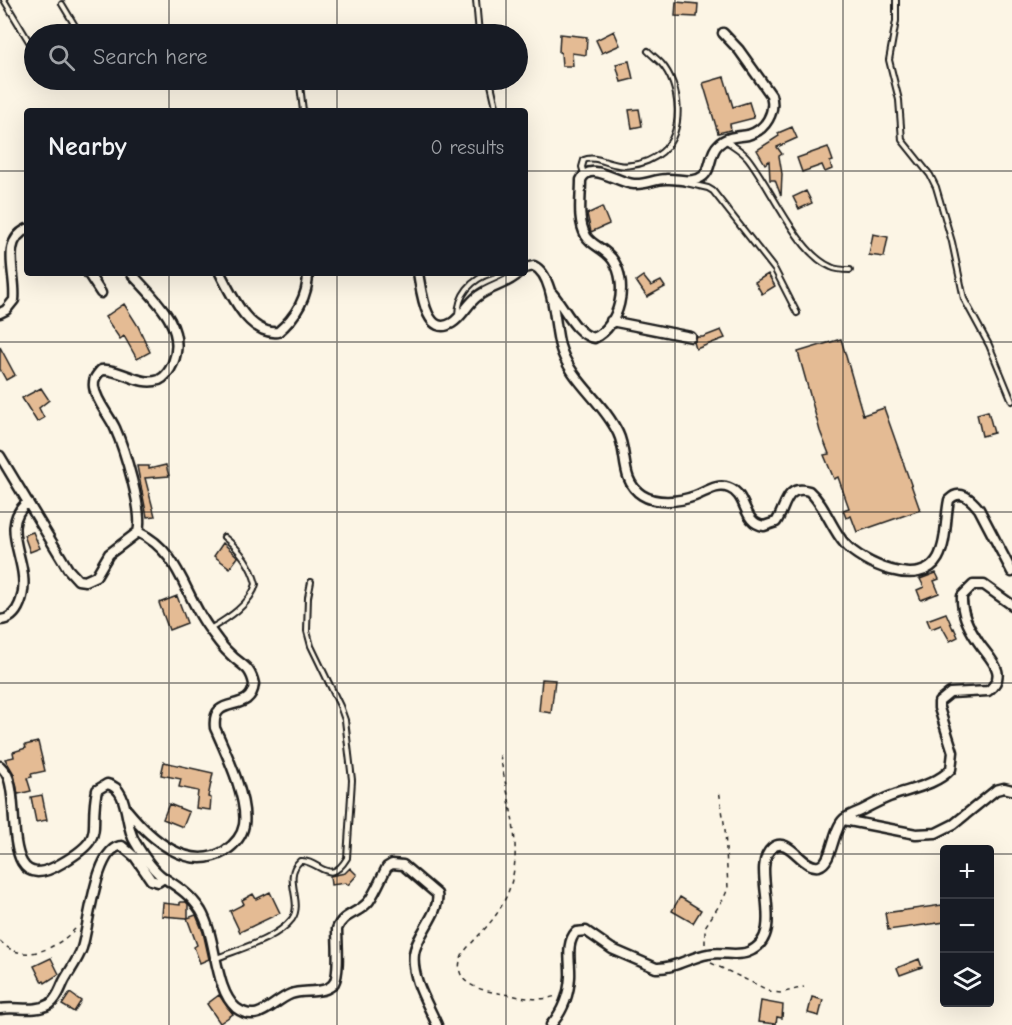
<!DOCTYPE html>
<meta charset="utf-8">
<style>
body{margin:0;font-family:"Comic Neue",sans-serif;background:#242831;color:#f1f3f6}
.controls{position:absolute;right:18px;bottom:18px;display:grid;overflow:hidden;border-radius:6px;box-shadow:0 6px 24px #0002}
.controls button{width:54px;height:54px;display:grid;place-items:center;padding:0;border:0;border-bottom:2px solid #363941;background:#171b24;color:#f1f3f6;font:30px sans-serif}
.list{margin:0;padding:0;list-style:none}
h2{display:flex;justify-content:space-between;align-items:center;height:78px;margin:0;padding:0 24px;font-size:26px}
h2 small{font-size:20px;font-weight:400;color:#9ea1a6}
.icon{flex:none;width:33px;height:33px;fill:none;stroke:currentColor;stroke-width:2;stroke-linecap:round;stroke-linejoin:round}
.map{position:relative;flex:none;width:1012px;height:1025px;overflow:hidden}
.search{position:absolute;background:#171b24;box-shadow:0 6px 24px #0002;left:24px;top:24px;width:504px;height:66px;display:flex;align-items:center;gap:15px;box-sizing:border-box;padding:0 21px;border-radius:33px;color:#9ea1a6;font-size:22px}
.panel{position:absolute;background:#171b24;box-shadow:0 6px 24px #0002;left:24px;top:108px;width:504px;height:168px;border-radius:6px}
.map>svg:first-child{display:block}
.building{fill:#e4bb94;stroke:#1c1c1c;stroke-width:1.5}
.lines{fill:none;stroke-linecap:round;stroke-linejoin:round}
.lane-casing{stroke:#1c1c1c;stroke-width:8}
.street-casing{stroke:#1c1c1c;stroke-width:13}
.path{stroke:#1c1c1c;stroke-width:1.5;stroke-dasharray:4.5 4.5;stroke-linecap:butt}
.lane{stroke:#fcf5e5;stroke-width:4}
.street{stroke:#fcf5e5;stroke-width:8}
.grid{fill:none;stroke:#1c1c1c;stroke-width:1.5;stroke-opacity:0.55}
</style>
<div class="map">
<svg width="1012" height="1025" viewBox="0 0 1012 1025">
<rect width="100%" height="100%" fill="#fcf5e5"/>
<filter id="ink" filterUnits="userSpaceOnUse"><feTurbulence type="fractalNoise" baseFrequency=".0167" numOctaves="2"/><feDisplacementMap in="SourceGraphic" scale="12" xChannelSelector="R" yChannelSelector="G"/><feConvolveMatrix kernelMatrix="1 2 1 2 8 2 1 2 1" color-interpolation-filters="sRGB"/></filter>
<g filter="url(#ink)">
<path class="building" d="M676,2L698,4L697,17L675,16Z
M614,31L620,45L602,53L596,40Z
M560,34L587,37L586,55L572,53L573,66H562L561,53L559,52Z
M629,61L633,79L621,82L616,64Z
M724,77L733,107L749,102L754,118L730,124L731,130L718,133L703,83Z
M639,109L642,126L632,128L629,110Z
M792,127L797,138L777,147L782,154L779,156L782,174L781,196L775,180H770L769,161L765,164L757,150L779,136L778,133Z
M828,147L833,161L830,162L832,169L825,172L822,165L802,172L797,158Z
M806,191L812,203L799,209L793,197Z
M602,207L609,224L591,232L587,214Z
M873,234L888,237L884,257L869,255Z
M768,274L775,286L762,294L755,282Z
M643,276L651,286L661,281L665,287L647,297L636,281Z
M124,304L138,326L150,352L137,359L124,336L120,339L105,317Z
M721,330L725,338L696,349L694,342L697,337H703Z
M841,339L863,415L884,408L920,510L857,532L851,516L846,518L843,510L849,508L838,477L834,479L824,455L829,454L820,431L798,352Z
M0,347L15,375L6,380L0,369Z
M41,388L49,400L39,408L44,418L37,422L22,398Z
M988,411L994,433L982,436L977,414Z
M166,465L169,476L145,478L155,516L147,517L137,466H149V469Z
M33,532L40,548L30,552L24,535Z
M223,543L238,557L230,568L214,556Z
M936,573L939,579L934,581L939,593L921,600L917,590L924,587L920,579Z
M177,596L187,623L169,630L159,603Z
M946,613L953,629L954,628L958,637L950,641L941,625L931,629L927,620Z
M542,679L555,680L551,713L539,711Z
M38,742L45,771L31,774L32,777L27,778L31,791L18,794L14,774L5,759L14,757L13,752L26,748L25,745Z
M164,762L213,773L208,797L211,798L210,810L196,808L198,791L179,787L181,779L161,775Z
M42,795L47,820L36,822L31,797Z
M169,804L189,812L183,827L163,819Z
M350,868L357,875L348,885L346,883L331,885L330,876L345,873Z
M270,892L280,913L240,932L230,911L244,904L242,900L253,894L256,899Z
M680,897L701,910L693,923L672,911Z
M180,902H186L188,904V918L196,915L203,932L209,959L200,963L194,947L197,945L187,918L162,916L163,903L180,905Z
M942,905L945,922L888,930L885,913Z
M51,958L59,974L45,983L44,981L42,982L34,966Z
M919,959L922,967L900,975L897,968Z
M70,993L81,1001L74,1012L62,1005Z
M219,995L233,1014L220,1023L207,1004Z
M812,997L823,1000L819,1016L808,1013Z
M761,1001L783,1005L782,1018L777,1017L776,1024L758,1022Z"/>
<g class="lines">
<g class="lane-casing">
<path id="lane" d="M4,0L34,50
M476,0L479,34
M896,0V21L889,60L899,100L902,140L930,175L936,187L952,242L964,299L989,345L1012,401
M62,4L80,34
M53,80L57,82L67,80
M490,80L497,111
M300,85L303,111
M725,140C733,146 741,150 747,157C770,185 797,253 831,267C837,270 843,270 850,270
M584,174L582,167L584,160C597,154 613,169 632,165C642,164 654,159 662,152C685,132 681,85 661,63C657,59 652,55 648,51
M686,183L708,188L713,191L775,270L797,313
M458,316C458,295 471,279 492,273
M210,629C227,619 251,604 256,584C251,564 239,549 224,537
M217,958C239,949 277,939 292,919C304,902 282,877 300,861C319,859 329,888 347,858L352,780L345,720L340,706L311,646L307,631L308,597L311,582"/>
</g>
<g class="street-casing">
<path id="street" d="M525,268L534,266C555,276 554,326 560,346C570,381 603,401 618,433C628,453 620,481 642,495C656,504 679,502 695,496C706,492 717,483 729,488C748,495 742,523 764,526L776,522C786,508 785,484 809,491C825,505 831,528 845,544C862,563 920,590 938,558C947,541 945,519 949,500C960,488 971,499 979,509L1012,572
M88,273L101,293
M220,273C232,296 249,335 278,332C296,317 308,296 308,273
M418,273C421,287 425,339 452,323C462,317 468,303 478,296C491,286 506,285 519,273
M550,291C564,305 574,334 594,338C620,326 629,284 613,260C605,248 592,246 586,236C577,220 581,198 581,180C590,160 617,183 634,184C646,185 655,179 666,179C677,178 688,183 698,179C713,174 708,154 718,145C727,136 737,137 748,135C766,130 776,112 771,95L739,50L723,33
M0,313L6,310L14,300C17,275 0,242 27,229
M611,321L691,337
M0,456L68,569L78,580L85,581L96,576L109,554L138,532C144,512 124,448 115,428C109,415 96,401 94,387C93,379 96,376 101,370C120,368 140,387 159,380C166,377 170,370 173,363C188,326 153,298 131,273
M0,620C20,619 25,592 23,576C21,551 2,522 28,502
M0,766C3,769 6,772 8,777C21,807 0,901 62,863C108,836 88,832 97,790L107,784C130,788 124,826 135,842C142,854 152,870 164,878C178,887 191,895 201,911C217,938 214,989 236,1008C259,1025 271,1002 291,994C303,989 326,995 334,983C340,973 337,941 337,929C343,913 359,914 369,901C376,891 381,878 387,867L392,864L403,865L437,894C441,912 416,935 414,954C411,978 428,1004 437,1025
M127,810C150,838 188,873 225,851C234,845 242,836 244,825C248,798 226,753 215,728C211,692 251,716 254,684C250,665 241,666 229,653C222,647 217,639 211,631C184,597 181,552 138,532
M844,820L916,834L936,833L954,824L996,790L1004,788L1012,790
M0,1009C16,1006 35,1013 50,1004C58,998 60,989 64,981C70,970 78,960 82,948C89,927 95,846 122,846L135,857L151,880L158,882L164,878
M551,1025C562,1012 569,995 570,977C571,962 565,944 576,932L586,931L612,949L656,968C674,969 690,957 708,954C721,951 736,957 748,952C790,936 748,868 772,848C789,834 802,870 819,866C833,862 832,830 844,819C848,816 855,813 860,811C870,806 879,801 889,797C909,789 935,786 951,769L953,752L939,708V702L950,693L988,691C1011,673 987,657 977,640C968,627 961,612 962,596L973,585H984L1012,605"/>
</g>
<path class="path" d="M500,755C508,803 528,858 503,903C494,922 476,937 463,953C448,984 482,991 504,994C522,997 538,1002 556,996
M0,941C23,966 58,948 77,927
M705,944V927L724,898L728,888L725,829L719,790
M711,963L772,992L781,993L804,987"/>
<use href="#lane" class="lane"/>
<use href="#street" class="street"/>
</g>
</g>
<path class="grid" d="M169,0V34M337,0V34M506,0V34M675,0V1025M843,0V1025M169,80V111M337,80V111M506,80V111M0,171H27M525,171H1012M169,273V1025M337,273V1025M506,273V1025M0,342H1012M0,512H1012M0,683H1012M0,854H944M990,854H1012"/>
</svg>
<div class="controls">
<button>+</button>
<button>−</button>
<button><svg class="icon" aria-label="layers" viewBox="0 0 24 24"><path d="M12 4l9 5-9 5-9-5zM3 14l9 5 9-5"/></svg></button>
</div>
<div class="search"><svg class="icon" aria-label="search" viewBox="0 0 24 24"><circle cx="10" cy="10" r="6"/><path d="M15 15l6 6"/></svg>Search here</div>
<section class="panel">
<h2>Nearby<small>0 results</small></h2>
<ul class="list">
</ul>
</section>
</div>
